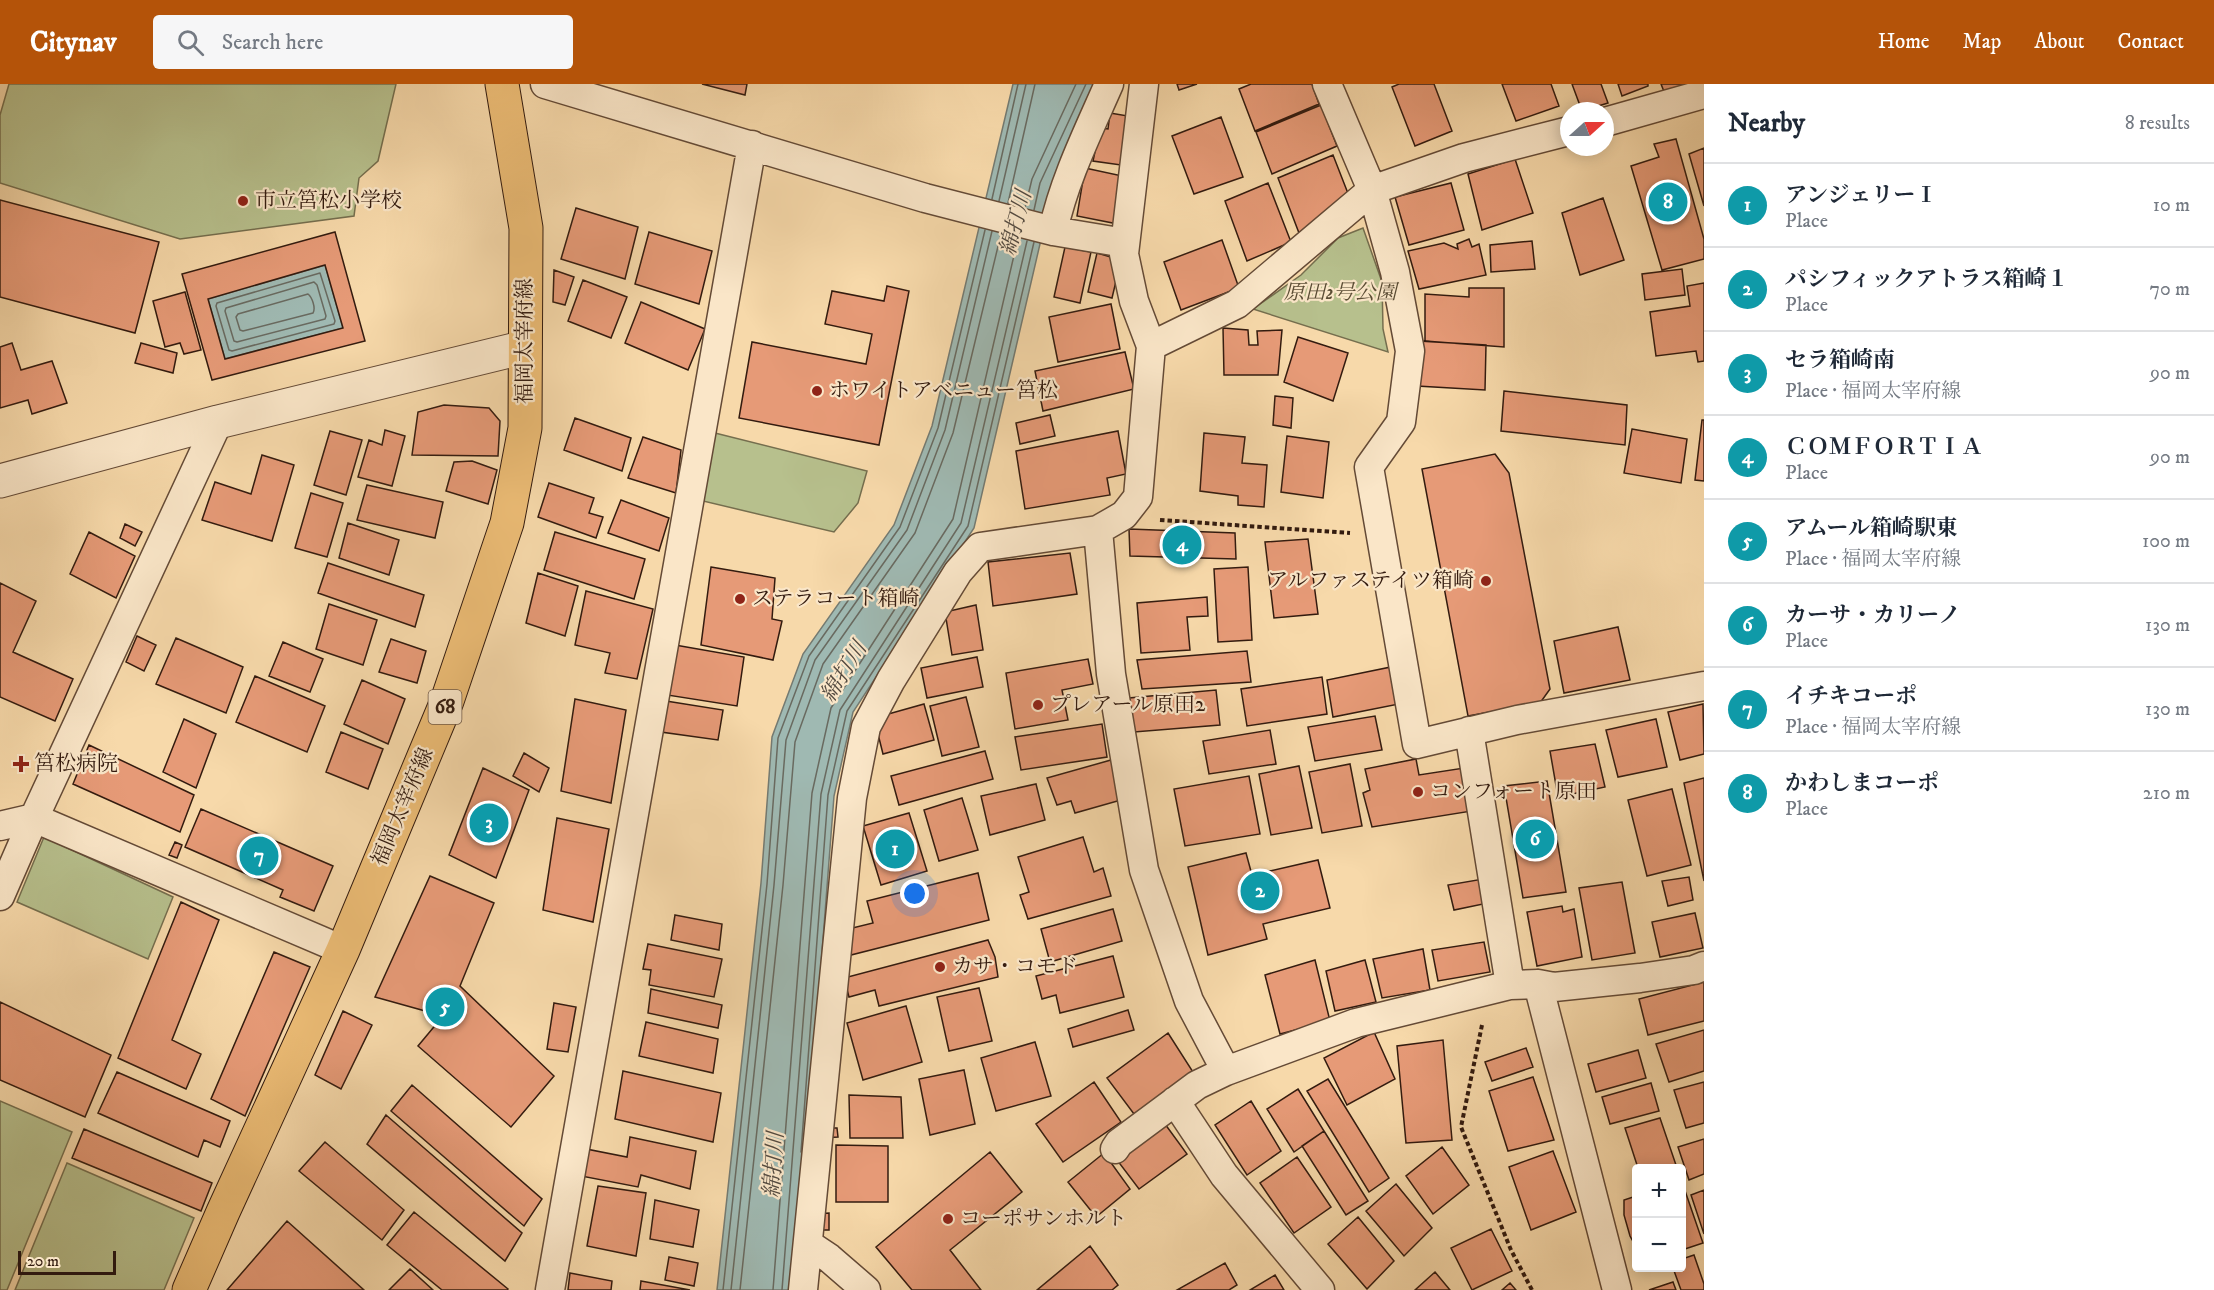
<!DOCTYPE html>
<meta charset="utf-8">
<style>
body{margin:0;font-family:"IM FELL DW Pica","Noto Serif JP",serif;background:#f6f6f7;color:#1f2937}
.controls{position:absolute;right:18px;bottom:18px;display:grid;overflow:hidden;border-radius:6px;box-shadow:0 3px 15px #0003}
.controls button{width:54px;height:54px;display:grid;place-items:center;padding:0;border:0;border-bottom:2px solid #e0e1e3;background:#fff;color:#1f2937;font:30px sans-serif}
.compass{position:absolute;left:1560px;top:18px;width:54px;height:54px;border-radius:50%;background:#fff;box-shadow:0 3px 15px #0003;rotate:69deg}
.scale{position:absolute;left:18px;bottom:15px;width:98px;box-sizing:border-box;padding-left:6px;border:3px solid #331b0f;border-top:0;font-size:16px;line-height:21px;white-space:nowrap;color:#331b0f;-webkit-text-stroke:4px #fae6c8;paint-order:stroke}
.you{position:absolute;left:915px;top:810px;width:21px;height:21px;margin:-15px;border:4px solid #fff;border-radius:50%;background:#1a73e8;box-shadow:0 0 0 9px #1a73e833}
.badge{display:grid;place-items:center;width:39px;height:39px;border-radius:50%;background:#b45309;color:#fff;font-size:20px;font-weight:700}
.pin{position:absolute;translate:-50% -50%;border:3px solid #fff;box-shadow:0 2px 6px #0006}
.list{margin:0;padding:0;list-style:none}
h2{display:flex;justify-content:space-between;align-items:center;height:78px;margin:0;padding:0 24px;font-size:26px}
h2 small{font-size:20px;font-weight:400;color:#747a83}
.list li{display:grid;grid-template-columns:39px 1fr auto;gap:18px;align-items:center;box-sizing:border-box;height:84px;padding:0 24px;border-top:2px solid #e0e1e3}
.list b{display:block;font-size:22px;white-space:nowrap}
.list p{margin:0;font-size:20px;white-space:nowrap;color:#747a83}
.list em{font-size:20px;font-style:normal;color:#747a83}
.icon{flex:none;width:33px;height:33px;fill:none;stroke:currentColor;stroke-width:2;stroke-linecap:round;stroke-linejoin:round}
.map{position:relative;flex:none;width:1704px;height:1206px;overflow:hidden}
header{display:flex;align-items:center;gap:36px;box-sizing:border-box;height:84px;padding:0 30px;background:#b45309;color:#fff}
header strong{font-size:28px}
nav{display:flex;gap:33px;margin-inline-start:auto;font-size:21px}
.search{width:420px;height:54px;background:#f6f6f7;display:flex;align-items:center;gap:15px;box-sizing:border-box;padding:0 21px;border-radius:6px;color:#747a83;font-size:22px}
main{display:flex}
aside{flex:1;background:#fff}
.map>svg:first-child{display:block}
.green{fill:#b7c08d;stroke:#756e4e;stroke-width:1.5}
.water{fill:#9fb9b2;stroke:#747a71;stroke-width:1.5}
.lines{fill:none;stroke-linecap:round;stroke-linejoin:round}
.shore{stroke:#696a60;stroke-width:1.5}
.building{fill:#e69a77;stroke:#331b0f;stroke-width:1.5;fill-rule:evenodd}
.minor-casing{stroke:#644a36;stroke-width:31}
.tertiary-casing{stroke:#644a36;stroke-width:35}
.primary-casing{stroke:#331b0f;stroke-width:35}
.path{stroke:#331b0f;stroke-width:4;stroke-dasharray:4.5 3;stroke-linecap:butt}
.minor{stroke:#fae6c8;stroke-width:28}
.tertiary{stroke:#fae6c8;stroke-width:33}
.primary{stroke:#ecbc75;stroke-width:33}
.poi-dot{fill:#8f2418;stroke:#fae6c8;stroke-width:2}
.labels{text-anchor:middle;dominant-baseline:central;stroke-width:4.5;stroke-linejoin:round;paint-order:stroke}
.shield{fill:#fae6c8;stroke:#6f5846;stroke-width:1.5}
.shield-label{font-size:20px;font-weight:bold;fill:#331b0f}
.poi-label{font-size:21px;fill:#331b0f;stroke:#fae6c8;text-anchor:start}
.park-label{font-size:21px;font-style:italic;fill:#5b4d35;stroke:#fae6c8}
.street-label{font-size:21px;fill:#331b0f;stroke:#fae6c8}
.water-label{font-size:22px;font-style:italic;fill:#534a40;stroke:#fae6c8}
</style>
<header>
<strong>Citynav</strong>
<div class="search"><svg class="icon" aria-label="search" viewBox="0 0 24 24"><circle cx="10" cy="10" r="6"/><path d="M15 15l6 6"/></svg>Search here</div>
<nav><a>Home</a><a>Map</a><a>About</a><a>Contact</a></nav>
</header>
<main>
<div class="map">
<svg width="1704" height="1206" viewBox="0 0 1704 1206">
<rect width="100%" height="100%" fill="#f7d9aa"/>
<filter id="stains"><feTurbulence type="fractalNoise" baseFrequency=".00333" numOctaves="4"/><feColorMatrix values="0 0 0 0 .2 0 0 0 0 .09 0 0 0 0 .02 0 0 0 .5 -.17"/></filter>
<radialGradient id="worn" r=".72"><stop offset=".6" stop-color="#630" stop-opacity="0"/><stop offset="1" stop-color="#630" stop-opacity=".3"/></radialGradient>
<path class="green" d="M9,0H396L378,77L359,94L354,132L180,155L0,99V31Z
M1363,144L1382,198L1383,245L1388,268L1253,225L1301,191L1338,154Z
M715,349L867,387L858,419L834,448L703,417Z
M44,753L173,813L148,875L17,818Z
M0,1017L72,1048L7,1206H0Z
M67,1079L194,1134L164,1206H15Z"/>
<path class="water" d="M1013,0H1101L1053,104L974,444L853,628L834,712L796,1206H717L761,799L772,653L803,570L894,441L932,342Z
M325,181L343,244L225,275L208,215Z"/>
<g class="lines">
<path class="shore" d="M992,115L1018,0
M999,117L1026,0
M1008,119L1035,0
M1025,124L1032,95L1076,0
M1034,126L1040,99L1086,0
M320,189L335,237L334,240L232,267L229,266L216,222L217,219Z
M314,198L317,201L326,232L325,235L237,258L234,257L225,227L226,224Z
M308,210C312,213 316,224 313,229L243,247L240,246L236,233L238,230Z
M801,1068L828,711L847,627L968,442L1034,158
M723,1206L767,800L778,654L809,572L900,443L938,344L985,146
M731,1206L774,801L786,656L815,576L907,446L945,346L992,147
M740,1206L783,801L795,658L823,580L915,449L953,349L1001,150
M773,1206L812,709L831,624L953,435L1018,154
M782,1206L821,710L840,626L961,439L1027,157"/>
</g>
<path class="building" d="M702,0H747L745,11Z
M1177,0H1197L1179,6Z
M1251,0H1312L1319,20L1255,47L1239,5Z
M1399,0H1434L1452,47L1415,62L1392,3Z
M1502,0H1551L1559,22L1516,37Z
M1572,0H1601L1608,19L1582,27Z
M1618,0H1648V2L1622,12Z
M1661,0H1696L1665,10Z
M1321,21L1337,62L1272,90L1256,48Z
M1110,29L1134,33L1128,82L1093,77L1100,44L1108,45Z
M1221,33L1243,93L1194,110L1172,52Z
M1676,55L1704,155V175L1662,186L1631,82L1659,73L1654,60Z
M1704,64V122L1689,70Z
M1333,71L1349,112L1299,149L1278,94Z
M1515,75L1533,129L1482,146L1468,90Z
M1085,84L1127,93L1118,140L1077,132Z
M1268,99L1291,158L1247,177L1225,117Z
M1451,99L1464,146L1409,161L1395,113Z
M1603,114L1624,176L1580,191L1562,129Z
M0,116L159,158L135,249L0,213Z
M576,124L638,143L625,195L561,175Z
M335,148L365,257L212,296L182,190ZM325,181L343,244L225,275L208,215Z
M649,148L712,167L699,220L635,200Z
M1469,155L1472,163L1479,160L1486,191L1419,205L1408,167L1444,159L1458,165L1457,160Z
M1222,156L1239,204L1181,226L1164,178Z
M1532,157L1535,185L1491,188L1490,161Z
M1065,163L1091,168L1080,219L1054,213Z
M1097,169L1121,176L1112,214L1088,208Z
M1682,185L1685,211L1645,216L1642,190Z
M554,186L574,193L565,221L553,218Z
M583,196L627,213L611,254L568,237Z
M1704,199V277L1698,278L1696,267L1656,272L1650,228L1690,222L1687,202Z
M887,202L909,207L879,361L739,334L752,258L866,280L872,250L825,240L832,207L884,217Z
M1469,204H1504V263L1425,257V210L1469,213Z
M185,208L201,266L184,270L180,259L165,263L153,217Z
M641,218L705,245L688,286L625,259Z
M1111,220L1120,265L1058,278L1049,233Z
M1223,244L1248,246L1249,261H1258L1257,247L1282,246L1278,291H1224Z
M1298,253L1348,269L1333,317L1284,298Z
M1418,257L1486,261L1485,306L1417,302Z
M12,259L21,286L52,277L67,319L32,330L28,316L0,324V263Z
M141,259L177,269L173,289L135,279Z
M1125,268L1134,305L1043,327L1035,287Z
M1504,307L1627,321L1625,361L1501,347Z
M1275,312L1293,314L1291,344L1273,341Z
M444,321L489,324L500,337L498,372L412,371L418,328Z
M1050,331L1055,352L1020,360L1016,339Z
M575,334L631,354L622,387L564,366Z
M1702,336H1704V397L1695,396Z
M1632,345L1687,355L1681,399L1624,389Z
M385,346L405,352L392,402L358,393L369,356L382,361Z
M330,347L362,356L346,411L314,401Z
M1118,347L1126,390L1107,394L1110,411L1025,425L1016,367Z
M1204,349L1245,353L1242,379L1267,381L1264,423L1238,421V412L1200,407Z
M1287,352L1329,358L1323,414L1281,408Z
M643,353L681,366L676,409L628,394Z
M1495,370L1509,389L1550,605L1540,619L1468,632L1422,385Z
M262,371L294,381L272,457L202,436L215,398L251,410Z
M472,377L497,386L488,420L446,407L454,378Z
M549,399L594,414L589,429L603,433L596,454L538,433Z
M367,401L443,418L435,454L357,436Z
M311,409L343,419L327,473L295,464Z
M621,416L669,434L659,467L608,449Z
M348,439L399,456L389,491L339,474Z
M125,440L142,448L135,462L120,454Z
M1129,445L1235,449L1236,475L1130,472Z
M89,448L135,472L116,514L70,490Z
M555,448L645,475L634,515L544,486Z
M1308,455L1318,530L1274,534L1265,458Z
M1070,469L1077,510L993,522L988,478Z
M328,479L424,511L415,543L318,509Z
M711,483L775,494L772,535L782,537L773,576L701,561Z
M1248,483L1252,556L1218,558L1214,485Z
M538,489L578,502L565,552L526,539Z
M0,499L36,517L13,568L73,595L55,637L0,613Z
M586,507L653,525L637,595L605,589L610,569L575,561Z
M1207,513L1208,532L1187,533L1190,566L1141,569L1137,519Z
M329,520L377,536L363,581L316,565Z
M976,521L983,566L952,571L945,528Z
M1618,543L1630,596L1564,609L1554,557Z
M137,552L156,561L144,587L126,578Z
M176,554L243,583L226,629L156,600Z
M391,555L426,567L417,599L379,588Z
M283,558L323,575L310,608L269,592Z
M675,561L744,573L737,622L667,611Z
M1247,567L1251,598L1142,605L1137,576Z
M977,573L983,603L927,614L921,584Z
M1088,575L1093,600L1062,606L1068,636L1015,645L1006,589Z
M1391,583L1399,620L1333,633L1327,596Z
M255,592L325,622L307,668L236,638Z
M1322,593L1327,630L1247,642L1241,605Z
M362,596L405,615L388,660L344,640Z
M1216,606L1220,641L1134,648L1129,614Z
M966,613L979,663L942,672L930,622Z
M575,615L626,626L611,719L561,707Z
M666,617L723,626L718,656L661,648Z
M924,620L934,656L883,670L874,634Z
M1703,620L1704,670L1680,676L1668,628Z
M1375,632L1382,666L1315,677L1308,643Z
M184,635L216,650L196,704L163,688Z
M1656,635L1667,683L1618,693L1606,646Z
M1102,640L1107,673L1021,686L1015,653Z
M1270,646L1276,680L1209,690L1203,657Z
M341,648L383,665L368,705L326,688Z
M1595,660L1605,703L1558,713L1550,667Z
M89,661L194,711L180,748L73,700Z
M985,667L993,695L899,721L891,692Z
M524,669L549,684L539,708L513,692Z
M1416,675L1419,691L1464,684L1472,727L1372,743L1363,709L1370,706L1365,685Z
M1111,676L1121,716L1075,729L1071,717L1057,721L1047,694Z
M1350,680L1362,742L1322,749L1309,688Z
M1299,682L1312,744L1271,751L1259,690Z
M483,684L529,706L496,794L449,771Z
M1249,692L1260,750L1185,762L1174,705Z
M1704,694V797L1684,699Z
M1547,697L1566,808L1523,814L1504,702Z
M1036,700L1045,736L990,751L981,712Z
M1672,705L1691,781L1647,792L1628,716Z
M962,714L978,766L939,777L924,726Z
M201,725L333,782L314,827L280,813L283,806L185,763Z
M909,729L927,787L881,801L863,742Z
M557,734L609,745L593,838L543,826Z
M1083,753L1094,788L1103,784L1111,812L1028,835L1020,811L1029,808L1018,773Z
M175,758L182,761L177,774L169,771Z
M1246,769L1252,791L1318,776L1330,824L1263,840L1267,855L1208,871L1188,783Z
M978,789L989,836L847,872L840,847L873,839L867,817Z
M430,792L494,819L460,902L554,992L511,1043L418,962L443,932L375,913Z
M1689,793L1693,816L1668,822L1662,797Z
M1483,795L1488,819L1454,826L1448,801Z
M1622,798L1635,869L1592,876L1579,804Z
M181,818L219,836L172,956L201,970L186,1005L118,974Z
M1562,822L1563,828L1574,825L1582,873L1537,882L1527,828Z
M1113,825L1122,857L1050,878L1041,845Z
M1695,829L1703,864L1660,873L1652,838Z
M675,831L722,840L719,866L671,856Z
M988,856L995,873L998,893L879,922L875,906L849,913L844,894Z
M1484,858L1490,888L1438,897L1432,866Z
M648,860L722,875L714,913L649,901L651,886L643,885Z
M1423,865L1430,906L1382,914L1373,875Z
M274,868L310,883L245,1032L211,1015Z
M1113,872L1124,913L1060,929L1056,911L1042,915L1036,892Z
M1315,876L1330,937L1280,950L1265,891Z
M1365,876L1376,918L1335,927L1326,887Z
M1704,898V937L1648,951L1639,915Z
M979,904L992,957L949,967L937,913Z
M651,905L722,921L718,944L648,929Z
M0,918L111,971L85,1033L0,996Z
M554,919L576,923L568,968L547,965Z
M906,922L922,978L863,996L847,939Z
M1128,926L1134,946L1073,963L1068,945Z
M343,927L372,941L341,1005L315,991Z
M646,938L718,955L713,989L639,972Z
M1704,946V987L1669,998L1656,960Z
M1374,948L1395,995L1347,1021L1324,974Z
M1168,949L1193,988L1134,1030L1107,994Z
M1443,956L1452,1056L1406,1059L1397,962Z
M1035,958L1051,1012L996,1027L981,974Z
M1526,964L1533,983L1492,997L1485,978Z
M1638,966L1646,994L1596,1008L1588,980Z
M964,986L975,1040L930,1051L919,995Z
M623,987L721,1009L713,1058L615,1035Z
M117,988L230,1037L220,1063L204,1056L198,1073L98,1029Z
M1533,993L1554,1056L1508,1067L1489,1007Z
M1328,995L1389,1094L1369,1108L1307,1007Z
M1094,998L1121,1038L1063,1078L1036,1040Z
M1704,998V1039L1686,1044L1674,1006Z
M1651,999L1659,1027L1610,1040L1602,1013Z
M412,1001L542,1115L524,1142L391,1027Z
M1298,1005L1324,1047L1294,1068L1267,1025Z
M849,1011L901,1013L903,1054H850Z
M1251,1017L1281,1067L1247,1091L1215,1041Z
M386,1031L522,1149L505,1177L367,1060Z
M1660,1034L1677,1084H1638L1625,1044Z
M1165,1040L1187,1070L1139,1105L1117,1076Z
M820,1044H837L838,1053L819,1054Z
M84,1045L212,1099L201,1127L72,1074Z
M1324,1047L1368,1117L1346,1131L1302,1062Z
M630,1053L696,1067L690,1105L641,1091L638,1103L581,1092L586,1065L627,1073Z
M1704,1055V1090L1689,1096L1678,1063Z
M325,1058L404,1126L382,1156L299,1087Z
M836,1061L888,1062V1118H836Z
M1442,1063L1469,1101L1433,1130L1406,1092Z
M1553,1067L1576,1128L1531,1146L1509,1083Z
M990,1068L1022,1108L950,1166L981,1206H912L876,1163Z
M1104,1069L1130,1105L1096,1133L1068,1098Z
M1297,1073L1331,1123L1294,1149L1260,1099Z
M1682,1098L1703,1159L1682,1166Z
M1396,1100L1432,1144L1404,1172L1366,1127Z
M598,1102L646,1109L636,1172L587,1162Z
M1704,1106V1150L1691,1111Z
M1636,1112V1163L1630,1152L1624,1131V1116Z
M655,1116L699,1126L693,1163L650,1155Z
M414,1128L508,1205L507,1206H442L387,1161Z
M829,1129V1146H815V1130Z
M1358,1133L1394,1177L1367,1205L1328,1160Z
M287,1137L364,1206H227Z
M1491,1145L1512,1187L1472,1206L1451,1164Z
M1090,1162L1118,1201L1112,1206H1037Z
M1694,1171L1704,1200V1206H1681L1673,1184H1682V1175Z
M669,1173L698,1179L694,1202L665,1196Z
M1225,1179L1237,1201L1229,1206H1177Z
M410,1185L433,1206H389Z
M1435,1188L1450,1206H1415Z
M570,1189L612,1197L611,1206H568Z
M1275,1191L1284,1206H1250Z
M641,1197L690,1206H640Z
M1673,1198L1676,1206H1649Z
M1510,1199L1516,1206H1502Z"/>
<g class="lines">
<g class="minor-casing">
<path id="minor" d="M545,0L925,114L1053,147L1125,159
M1327,0L1372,106L1395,188L1410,267L1401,338L1369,383L1417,660L1517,636L1704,602
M1605,38L1704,10
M1053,147C1064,96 1088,48 1109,0
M1151,262L1237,220L1372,106L1464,74L1569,47
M1098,446L1111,590L1144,786L1189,917L1226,987L1356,939L1510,901L1538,900L1554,903L1640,894L1694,886L1704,882
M1469,647L1510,901
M0,742L34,734L343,866
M0,812L34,734L218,338
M1538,900L1617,1206
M1175,1017L1224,1091L1320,1206
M1115,1065L1119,1059L1197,1001L1226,987
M808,1160L829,1174L866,1206
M550,1206L752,61
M803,1206L852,714L866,643L891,596L958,488L980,463L1098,446L1124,431L1138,413L1151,262L1134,217L1124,170L1144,0"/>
</g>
<g class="tertiary-casing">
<path id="tertiary" d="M0,397L218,338L525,263"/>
</g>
<g class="primary-casing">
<path id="primary" d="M189,1206L223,1128L343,866L447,617L507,439L525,344L526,144L502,0"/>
</g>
<path class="path" d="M1160,436L1350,449
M1482,941L1461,1043L1511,1166L1532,1206"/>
<use href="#minor" class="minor"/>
<use href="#tertiary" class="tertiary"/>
<use href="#primary" class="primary"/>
</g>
<g class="poi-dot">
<circle cx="243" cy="117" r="6"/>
<circle cx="817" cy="307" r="6"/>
<circle cx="1486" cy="497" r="6"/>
<circle cx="740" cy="515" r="6"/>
<circle cx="1038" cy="621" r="6"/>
<path d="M18 671h6v6h6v6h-6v6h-6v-6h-6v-6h6z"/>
<circle cx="1418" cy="708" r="6"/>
<circle cx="940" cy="883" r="6"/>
<circle cx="948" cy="1135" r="6"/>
</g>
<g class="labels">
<rect class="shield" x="428.5" y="606" width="33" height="34" rx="4.5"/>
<g class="shield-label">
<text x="445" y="623">68</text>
</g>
<g class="poi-label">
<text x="255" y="117">市立筥松小学校</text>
<text x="829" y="307">ホワイトアベニュー筥松</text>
<text x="1474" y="497" text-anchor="end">アルファステイツ箱崎</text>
<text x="752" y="515">ステラコート箱崎</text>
<text x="1050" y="621">プレアール原田2</text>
<text x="34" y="680">筥松病院</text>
<text x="1430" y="708">コンフォート原田</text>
<text x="952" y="883">カサ・コモド</text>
<text x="960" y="1135">コーポサンホルト</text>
</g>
<g class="park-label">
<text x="1340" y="209">原田2号公園</text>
</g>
<g class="street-label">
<text transform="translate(525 257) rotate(-90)">福岡太宰府線</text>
<text transform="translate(403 723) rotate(-67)">福岡太宰府線</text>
</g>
<g class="water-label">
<text transform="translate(1016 139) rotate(-75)">綿打川</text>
<text transform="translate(844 588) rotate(-58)">綿打川</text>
<text transform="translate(774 1081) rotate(-86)">綿打川</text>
</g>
</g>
<rect width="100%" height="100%" filter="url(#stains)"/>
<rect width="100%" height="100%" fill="url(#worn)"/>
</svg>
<div class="controls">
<button>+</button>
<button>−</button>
</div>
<svg class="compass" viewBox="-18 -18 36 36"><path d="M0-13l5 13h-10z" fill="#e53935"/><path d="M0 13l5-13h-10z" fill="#747a83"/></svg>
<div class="scale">20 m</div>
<div class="you"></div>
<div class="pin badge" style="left:895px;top:765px;background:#0f9aa8">1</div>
<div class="pin badge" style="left:1260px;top:807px;background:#0f9aa8">2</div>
<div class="pin badge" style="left:489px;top:739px;background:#0f9aa8">3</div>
<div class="pin badge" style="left:1182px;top:461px;background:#0f9aa8">4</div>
<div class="pin badge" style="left:445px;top:923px;background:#0f9aa8">5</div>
<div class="pin badge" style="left:1535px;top:755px;background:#0f9aa8">6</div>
<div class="pin badge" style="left:259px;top:772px;background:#0f9aa8">7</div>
<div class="pin badge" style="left:1668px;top:118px;background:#0f9aa8">8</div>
</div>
<aside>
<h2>Nearby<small>8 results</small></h2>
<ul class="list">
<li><span class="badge" style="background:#0f9aa8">1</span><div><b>アンジェリーⅠ</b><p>Place</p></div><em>10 m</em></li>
<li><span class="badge" style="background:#0f9aa8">2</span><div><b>パシフィックアトラス箱崎１</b><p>Place</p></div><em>70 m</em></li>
<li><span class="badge" style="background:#0f9aa8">3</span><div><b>セラ箱崎南</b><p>Place · 福岡太宰府線</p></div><em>90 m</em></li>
<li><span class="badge" style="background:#0f9aa8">4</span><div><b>ＣＯＭＦＯＲＴＩＡ</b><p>Place</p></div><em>90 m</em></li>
<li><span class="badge" style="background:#0f9aa8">5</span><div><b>アムール箱崎駅東</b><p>Place · 福岡太宰府線</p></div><em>100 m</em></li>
<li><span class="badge" style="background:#0f9aa8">6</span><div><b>カーサ・カリーノ</b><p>Place</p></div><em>130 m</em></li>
<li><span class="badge" style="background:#0f9aa8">7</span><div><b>イチキコーポ</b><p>Place · 福岡太宰府線</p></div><em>130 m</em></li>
<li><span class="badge" style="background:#0f9aa8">8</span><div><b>かわしまコーポ</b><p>Place</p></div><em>210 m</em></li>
</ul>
</aside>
</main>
